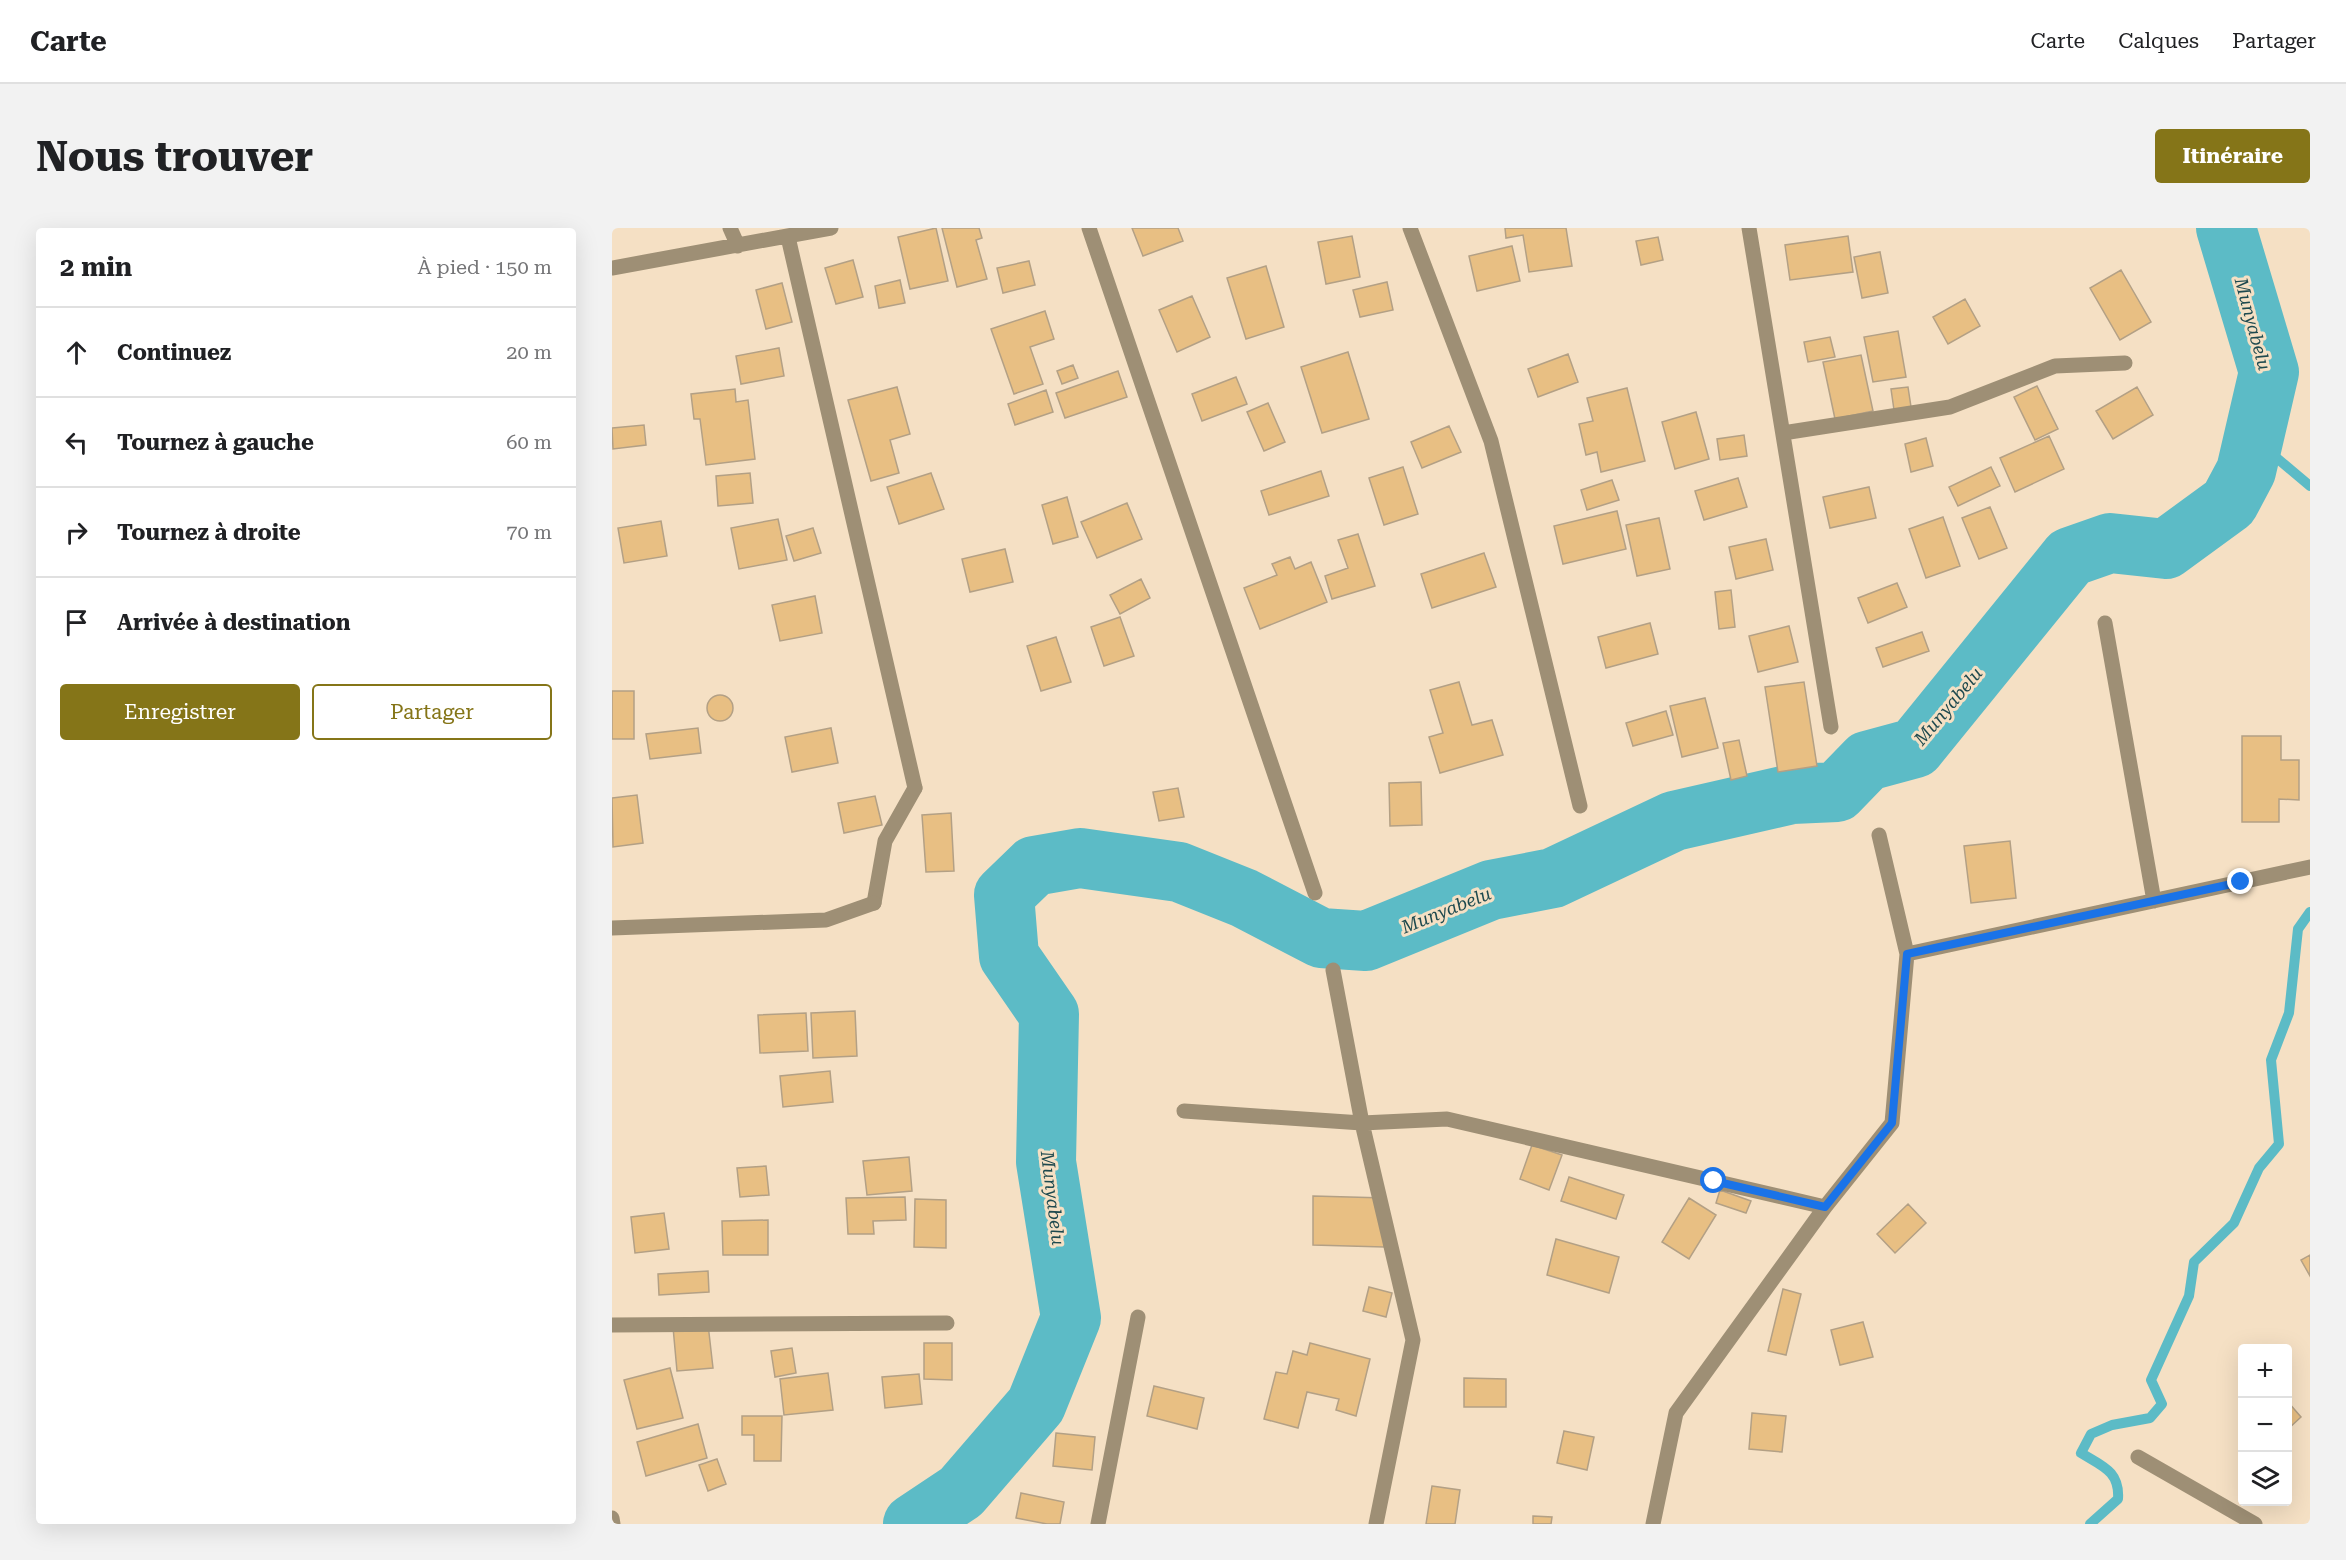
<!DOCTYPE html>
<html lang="fr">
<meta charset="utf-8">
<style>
body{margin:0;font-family:"Roboto Serif",serif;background:#f2f2f2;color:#202124}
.controls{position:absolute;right:18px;bottom:18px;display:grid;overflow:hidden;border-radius:6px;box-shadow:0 6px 24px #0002}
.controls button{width:54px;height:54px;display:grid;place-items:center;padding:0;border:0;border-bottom:2px solid #e0e0e0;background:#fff;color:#202124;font:30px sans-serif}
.stop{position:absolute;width:18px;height:18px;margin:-14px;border:4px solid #1a73e8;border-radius:50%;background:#fff}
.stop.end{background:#1a73e8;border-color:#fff;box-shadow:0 2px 6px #0008}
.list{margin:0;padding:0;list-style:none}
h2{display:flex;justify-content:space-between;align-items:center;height:78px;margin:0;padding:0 24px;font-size:26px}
h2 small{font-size:20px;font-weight:400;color:#757577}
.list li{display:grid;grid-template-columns:39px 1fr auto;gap:18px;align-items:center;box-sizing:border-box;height:90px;padding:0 24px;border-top:2px solid #e0e0e0}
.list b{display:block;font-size:22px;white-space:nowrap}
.list em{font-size:20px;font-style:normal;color:#757577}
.actions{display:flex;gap:12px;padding:18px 24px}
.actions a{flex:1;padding:14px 0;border:2px solid #857518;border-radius:6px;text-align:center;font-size:21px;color:#857518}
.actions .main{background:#857518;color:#fff}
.icon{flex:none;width:33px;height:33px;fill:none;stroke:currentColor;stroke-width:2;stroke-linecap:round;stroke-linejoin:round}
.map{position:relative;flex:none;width:1698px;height:1296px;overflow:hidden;border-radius:6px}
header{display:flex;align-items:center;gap:36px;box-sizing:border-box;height:84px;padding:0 30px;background:#fff;border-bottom:2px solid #e0e0e0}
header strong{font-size:28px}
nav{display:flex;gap:33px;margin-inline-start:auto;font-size:21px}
.intro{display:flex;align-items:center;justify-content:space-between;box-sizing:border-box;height:144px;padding:0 36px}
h1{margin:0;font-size:42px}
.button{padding:15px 27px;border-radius:6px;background:#857518;color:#fff;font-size:21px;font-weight:700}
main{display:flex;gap:36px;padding:0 36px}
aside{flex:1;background:#fff;border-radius:6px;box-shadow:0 6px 24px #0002}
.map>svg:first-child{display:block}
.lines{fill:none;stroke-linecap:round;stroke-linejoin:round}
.stream{stroke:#5cbbc6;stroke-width:10}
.river{stroke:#5cbbc6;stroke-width:60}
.building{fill:#e8bf83;stroke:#b3a085;stroke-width:1.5}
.service{stroke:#9e8f75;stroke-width:15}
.minor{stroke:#9e8f75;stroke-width:15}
.route{stroke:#1a73e8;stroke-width:8}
.labels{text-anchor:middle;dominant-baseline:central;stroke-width:6;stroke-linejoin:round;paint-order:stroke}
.water-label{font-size:18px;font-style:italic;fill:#1e494e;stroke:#f5e0c4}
</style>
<header>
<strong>Carte</strong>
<nav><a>Carte</a><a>Calques</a><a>Partager</a></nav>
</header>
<div class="intro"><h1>Nous trouver</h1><a class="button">Itinéraire</a></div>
<main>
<aside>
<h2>2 min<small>À pied · 150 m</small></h2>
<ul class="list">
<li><svg class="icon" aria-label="ahead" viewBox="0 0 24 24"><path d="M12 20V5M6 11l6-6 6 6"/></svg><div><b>Continuez</b></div><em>20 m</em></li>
<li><svg class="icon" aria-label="left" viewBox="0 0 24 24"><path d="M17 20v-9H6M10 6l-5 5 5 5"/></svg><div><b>Tournez à gauche</b></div><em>60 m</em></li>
<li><svg class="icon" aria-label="right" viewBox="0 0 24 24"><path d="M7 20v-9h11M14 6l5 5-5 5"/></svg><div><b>Tournez à droite</b></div><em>70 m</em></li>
<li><svg class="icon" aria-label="arrive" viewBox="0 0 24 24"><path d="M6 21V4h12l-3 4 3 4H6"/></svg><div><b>Arrivée à destination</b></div></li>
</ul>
<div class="actions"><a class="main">Enregistrer</a><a>Partager</a></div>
</aside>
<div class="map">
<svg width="1698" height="1296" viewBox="0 0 1698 1296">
<rect width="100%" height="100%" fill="#f5e0c4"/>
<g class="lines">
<path class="stream" d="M1641,210L1698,258
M1478,1296L1506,1271C1508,1243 1490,1238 1469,1225L1479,1206L1500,1197L1538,1190L1550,1176L1539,1152L1577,1068L1582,1034L1622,995L1647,940L1667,916L1659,832L1677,785L1686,701L1698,684"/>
<path class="river" d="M301,1296L349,1264L424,1177L459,1090L434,934L437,786L397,728L392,667L422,638L468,630L567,644L632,670L709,710L754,713L879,662L941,650L1062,593L1180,566L1225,564L1255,533L1303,520L1458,329L1498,315L1554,321L1617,275L1634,243L1657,144L1614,0"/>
</g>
<path class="building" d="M324,0L336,53L298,61L286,9Z
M330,0H367L370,10L364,12L375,51L345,59Z
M520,0H566L571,13L531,28Z
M893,0H954L960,38L917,44L911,7L894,10Z
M740,8L748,49L714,56L706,14Z
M1236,8L1241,44L1178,52L1173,17Z
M1046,9L1051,32L1029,37L1024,13Z
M900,18L908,53L865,63L857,28Z
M1268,24L1276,65L1250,70L1242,29Z
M241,32L251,69L224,76L213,40Z
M417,33L423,57L391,65L385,40Z
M654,38L672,99L634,111L615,50Z
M1509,42L1539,94L1508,112L1478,60Z
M288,52L293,75L267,80L263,58Z
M775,54L781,82L748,89L741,62Z
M170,55L180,94L154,101L144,62Z
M580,68L598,109L565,124L547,82Z
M1353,71L1368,98L1336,116L1321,89Z
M433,83L442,111L418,119L431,156L402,166L379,101Z
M1286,103L1294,149L1261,154L1252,109Z
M1218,109L1223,129L1196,134L1192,114Z
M167,120L172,148L129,156L124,128Z
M736,124L757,191L710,205L689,139Z
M956,126L966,154L926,169L916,141Z
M1249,127L1261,183L1223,191L1211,134Z
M461,137L466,150L450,156L445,143Z
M506,143L515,169L453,190L444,165Z
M624,149L635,176L590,193L580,166Z
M1425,158L1446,201L1423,212L1402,169Z
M285,159L298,206L278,212L287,245L259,253L236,172Z
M1296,159L1299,179L1282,182L1279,161Z
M1525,159L1541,187L1501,211L1484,183Z
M1015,160L1033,233L989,244L985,224L974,227L967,196L981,193L975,170Z
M123,161L124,174L136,172L143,231L94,237L88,191H82L79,166Z
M434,162L441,184L403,197L396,176Z
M656,175L673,214L652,223L635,184Z
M1084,184L1097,231L1063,241L1050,194Z
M32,197L34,217L1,221L0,200Z
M837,198L849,224L810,240L799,214Z
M1132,207L1135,228L1108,232L1105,211Z
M1437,208L1452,241L1403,264L1388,230Z
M1314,210L1321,238L1299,244L1293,216Z
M791,239L806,286L772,297L757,250Z
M1379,239L1388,258L1346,278L1337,259Z
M709,243L717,268L657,287L649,263Z
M138,245L141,275L106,278L104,248Z
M319,245L332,281L287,296L275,259Z
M1126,250L1135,279L1092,292L1083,263Z
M1000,252L1007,272L975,282L969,262Z
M1257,259L1264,290L1218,300L1211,269Z
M455,269L466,309L441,316L430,277Z
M515,275L530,311L485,330L469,294Z
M1378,279L1395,320L1367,331L1350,290Z
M1005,283L1014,321L951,336L942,298Z
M1331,289L1348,338L1314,350L1297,301Z
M1047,290L1058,341L1025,348L1014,297Z
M166,291L175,332L127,341L119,300Z
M49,293L55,328L12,335L6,300Z
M201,300L209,325L182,333L174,308Z
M746,306L763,358L720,371L713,348L736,340L726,312Z
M1154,311L1161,342L1124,351L1117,319Z
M393,321L401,354L358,364L350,331Z
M872,325L884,359L820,380L809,346Z
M678,329L683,341L699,334L715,374L648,401L632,360L665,347L660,336Z
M529,351L538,370L508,386L498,367Z
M1285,355L1295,379L1256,395L1246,370Z
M1119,362L1123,399L1107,401L1103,364Z
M203,368L210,405L168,413L160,377Z
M508,389L522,428L492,438L479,399Z
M1038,395L1046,426L994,440L986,409Z
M1177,398L1186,434L1146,444L1137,408Z
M1310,404L1317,423L1271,439L1264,420Z
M444,409L459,454L429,463L415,418Z
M847,454L860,497L880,492L891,527L828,545L817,509L831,505L818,462Z
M1192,454L1205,538L1166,544L1153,459Z
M0,463H22V511H0Z
M95 480a13 13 0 1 1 26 0a13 13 0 1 1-26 0Z
M1093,470L1106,520L1070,529L1058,478Z
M1054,483L1061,507L1021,518L1014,495Z
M86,500L89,525L38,531L34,506Z
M219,500L226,535L180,544L173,509Z
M1630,508H1669V532H1687V572L1667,571V594H1630Z
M1127,512L1135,548L1119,552L1111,515Z
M809,554L810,597L778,598L777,555Z
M566,560L572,589L547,593L541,564Z
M25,567L31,615L1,619L0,570Z
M263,568L270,597L232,605L226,575Z
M339,585L342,643L314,644L310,587Z
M1398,613L1404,670L1359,675L1352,618Z
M243,783L245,828L201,830L199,785Z
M194,785L196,823L148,825L146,787Z
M218,843L221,874L171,879L168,848Z
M920,917L950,927L937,962L908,951Z
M297,929L300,963L255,967L251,933Z
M154,938L157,967L128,969L125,940Z
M957,949L1012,967L1004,991L949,973Z
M1108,962L1139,973L1134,985L1104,975Z
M701,968L773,970L772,1019L701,1017Z
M293,969L294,992L261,993L262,1006H236L234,970Z
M1077,970L1104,987L1077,1031L1050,1014Z
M303,971L334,972V1020L302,1019Z
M1296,976L1314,995L1283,1025L1265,1006Z
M52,985L57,1021L23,1025L19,989Z
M156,992V1027H111L110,993Z
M944,1011L1007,1029L997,1065L935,1047Z
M1698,1027V1048L1689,1032Z
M96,1043L97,1064L47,1067L46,1046Z
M757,1059L780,1065L774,1089L751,1083Z
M1171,1061L1189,1066L1174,1127L1156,1123Z
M1251,1094L1261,1129L1228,1137L1219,1102Z
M96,1096L101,1140L65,1143L61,1099Z
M312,1115H340V1152L312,1151Z
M698,1115L758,1131L744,1188L724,1182L727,1171L695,1164L686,1200L652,1191L664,1144L675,1146L681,1123L695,1127Z
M180,1120L184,1145L163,1149L159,1123Z
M58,1140L71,1190L25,1201L12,1152Z
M216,1145L221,1182L172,1187L168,1151Z
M307,1146L310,1176L273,1180L270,1149Z
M852,1150L894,1151V1179H852Z
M542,1158L592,1170L585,1201L535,1188Z
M1676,1174L1689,1189L1676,1201Z
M1140,1185L1174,1188L1170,1224L1137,1221Z
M130,1188H170L169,1233H142V1207H130Z
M86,1196L95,1230L34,1248L25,1214Z
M952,1203L982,1209L975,1242L945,1235Z
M444,1205L483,1209L480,1242L441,1238Z
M105,1231L114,1256L96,1263L87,1237Z
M820,1258L848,1262L843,1296H814Z
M409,1265L452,1274L448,1296H435L404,1290Z
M921,1288L940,1289L939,1296H921Z"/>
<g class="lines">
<path class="service" d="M262,675L273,613L303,560"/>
<path class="minor" d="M118,0L126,18
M477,0L703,665
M798,0L879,213L968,578
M1137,0L1219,499
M176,9L303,560
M0,40L219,0
M1171,205L1338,179L1443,138L1513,135
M1493,395L1542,673
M1267,607L1295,726L1698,639
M0,700L214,692L262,675
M721,742L750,895L801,1112L764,1296
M572,883L750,895L835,891L1213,979
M0,1097L335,1095
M1526,1229L1643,1296
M0,1290L1,1296
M486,1296L526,1089
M1041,1296L1064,1185L1213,979L1280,895L1295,726"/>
</g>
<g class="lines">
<path class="route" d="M1102,953L1213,979L1280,895L1295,726L1629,654"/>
</g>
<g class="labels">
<g class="water-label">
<text transform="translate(1641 96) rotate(75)">Munyabelu</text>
<text transform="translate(1336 478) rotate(-50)">Munyabelu</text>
<text transform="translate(834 682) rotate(-22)">Munyabelu</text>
<text transform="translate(441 970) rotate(83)">Munyabelu</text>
</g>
</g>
</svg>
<div class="controls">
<button>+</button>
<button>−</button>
<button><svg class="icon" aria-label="layers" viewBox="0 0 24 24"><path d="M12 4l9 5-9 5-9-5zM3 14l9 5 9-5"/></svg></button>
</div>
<div class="stop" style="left:1102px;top:953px"></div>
<div class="stop end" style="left:1629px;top:654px"></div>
</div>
</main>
